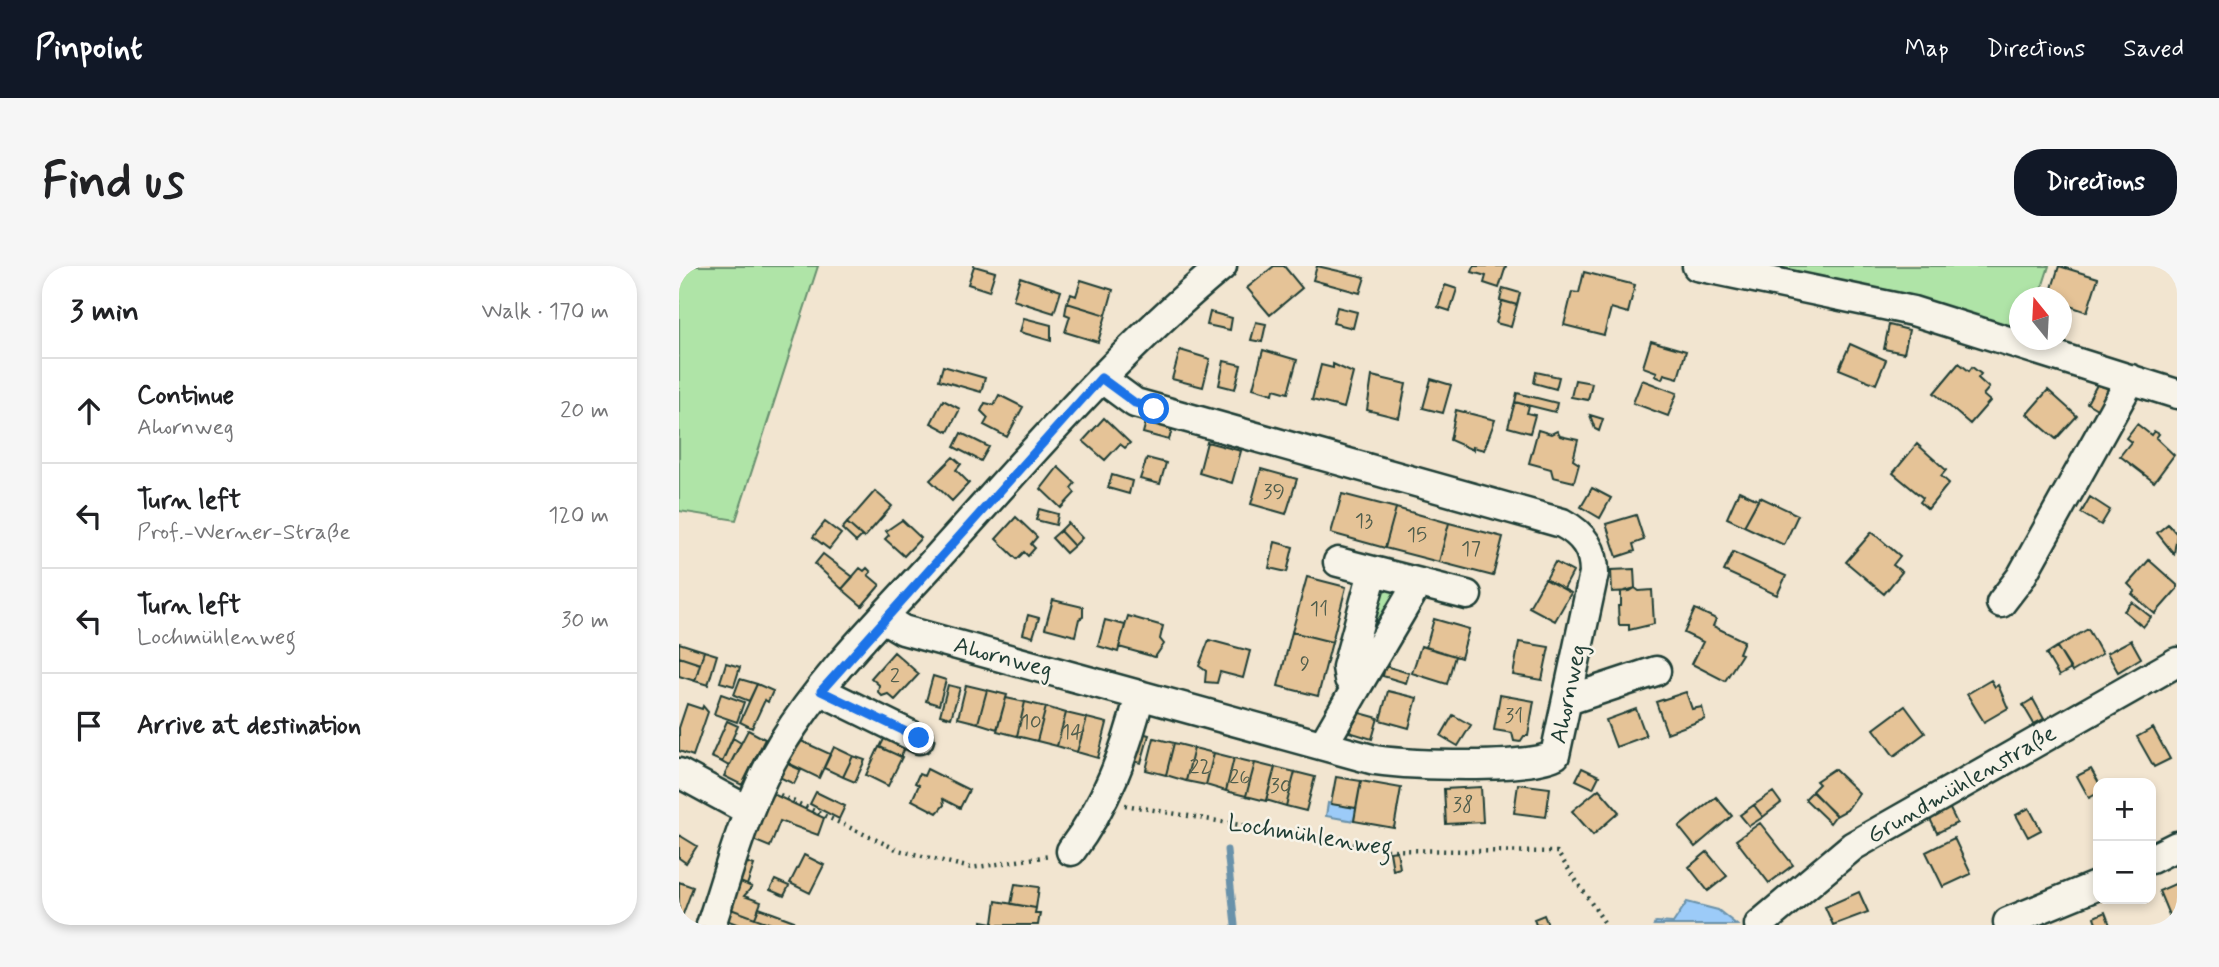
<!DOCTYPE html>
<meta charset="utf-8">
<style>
body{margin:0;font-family:Mynerve,sans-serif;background:#f6f6f6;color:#202124}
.controls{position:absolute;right:21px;bottom:21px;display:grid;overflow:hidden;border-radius:14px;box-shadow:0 4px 10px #0003}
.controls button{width:63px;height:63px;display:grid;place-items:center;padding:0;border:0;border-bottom:2px solid #e0e0e0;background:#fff;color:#202124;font:35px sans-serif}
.compass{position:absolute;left:1330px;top:21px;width:63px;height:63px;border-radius:50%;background:#fff;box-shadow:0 4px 10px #0003;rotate:342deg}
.stop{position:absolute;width:21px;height:21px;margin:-16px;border:5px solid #1a73e8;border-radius:50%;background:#fff}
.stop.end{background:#1a73e8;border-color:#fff;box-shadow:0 2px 7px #0008}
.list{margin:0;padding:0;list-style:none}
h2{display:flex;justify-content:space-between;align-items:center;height:91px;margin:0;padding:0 28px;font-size:30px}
h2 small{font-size:23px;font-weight:400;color:#757577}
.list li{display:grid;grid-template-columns:46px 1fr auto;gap:21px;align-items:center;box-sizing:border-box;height:105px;padding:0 28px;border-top:2px solid #e0e0e0}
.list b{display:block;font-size:26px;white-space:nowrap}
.list p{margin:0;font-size:23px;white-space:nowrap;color:#757577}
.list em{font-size:23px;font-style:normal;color:#757577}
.icon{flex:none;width:38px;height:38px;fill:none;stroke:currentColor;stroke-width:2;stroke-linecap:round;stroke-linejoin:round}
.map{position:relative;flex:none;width:1498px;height:659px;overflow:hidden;border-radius:28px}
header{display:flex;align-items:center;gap:42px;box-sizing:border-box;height:98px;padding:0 35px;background:#111827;color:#fff}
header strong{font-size:33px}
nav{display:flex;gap:38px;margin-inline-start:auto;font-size:24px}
.intro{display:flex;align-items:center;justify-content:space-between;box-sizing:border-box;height:168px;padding:0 42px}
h1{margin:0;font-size:49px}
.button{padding:18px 32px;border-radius:28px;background:#111827;color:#fff;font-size:24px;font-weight:700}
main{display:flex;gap:42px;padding:0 42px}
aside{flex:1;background:#fff;border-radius:28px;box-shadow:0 4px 10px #0003}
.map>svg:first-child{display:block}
.green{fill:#afe4a7;stroke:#67906e;stroke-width:2}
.water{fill:#9ccbf8;stroke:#6a92aa;stroke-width:2}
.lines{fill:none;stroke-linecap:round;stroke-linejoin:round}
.stream{stroke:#6a92aa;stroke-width:7}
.building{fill:#e5c397;stroke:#1f3d34;stroke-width:2}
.minor-casing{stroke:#1f3d34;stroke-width:33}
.path{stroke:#1f3d34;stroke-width:4.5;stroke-dasharray:2 5;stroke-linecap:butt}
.minor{stroke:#f7f3e8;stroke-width:28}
.route{stroke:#1a73e8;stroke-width:9}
.labels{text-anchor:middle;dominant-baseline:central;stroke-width:5;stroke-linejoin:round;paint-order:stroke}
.number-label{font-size:21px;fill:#505e4d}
.street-label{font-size:24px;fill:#1f3d34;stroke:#f7f3e8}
</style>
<header>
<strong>Pinpoint</strong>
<nav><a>Map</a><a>Directions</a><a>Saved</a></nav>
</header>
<div class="intro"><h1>Find us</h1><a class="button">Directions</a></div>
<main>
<aside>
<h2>3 min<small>Walk · 170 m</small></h2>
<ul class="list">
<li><svg class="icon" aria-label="ahead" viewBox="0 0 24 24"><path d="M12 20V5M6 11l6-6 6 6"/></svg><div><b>Continue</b><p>Ahornweg</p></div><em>20 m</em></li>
<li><svg class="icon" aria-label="left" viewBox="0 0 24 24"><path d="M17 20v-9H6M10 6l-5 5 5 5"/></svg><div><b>Turn left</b><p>Prof.-Werner-Straße</p></div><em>120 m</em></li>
<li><svg class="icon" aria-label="left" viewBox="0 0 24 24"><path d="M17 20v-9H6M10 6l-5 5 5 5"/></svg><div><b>Turn left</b><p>Lochmühlenweg</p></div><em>30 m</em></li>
<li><svg class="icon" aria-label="arrive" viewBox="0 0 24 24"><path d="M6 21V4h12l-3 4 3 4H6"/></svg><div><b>Arrive at destination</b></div></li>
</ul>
</aside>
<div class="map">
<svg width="1498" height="659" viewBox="0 0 1498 659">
<rect width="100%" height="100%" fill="#f2e5d0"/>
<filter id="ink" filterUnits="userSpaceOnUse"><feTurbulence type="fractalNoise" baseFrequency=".0143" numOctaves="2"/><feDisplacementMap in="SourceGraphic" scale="14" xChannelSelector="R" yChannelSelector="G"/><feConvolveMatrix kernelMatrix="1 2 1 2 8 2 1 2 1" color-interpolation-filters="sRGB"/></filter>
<g filter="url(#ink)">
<path class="green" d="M0,0H139L57,254L0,245Z
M1087,0H1370L1360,31L1340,32V65L1086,3Z
M713,320L720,328L682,403L697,323Z"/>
<path class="water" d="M649,537L677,542L675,555L647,550Z
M1008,636L1039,644L1058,659H975L977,656L994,657Z"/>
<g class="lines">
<path class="stream" d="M548,584L556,659"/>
</g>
<path class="building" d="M295,0L316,6L310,25L289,18Z
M595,0H605L623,22L591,49L568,22Z
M638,0L686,11L681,27L634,14Z
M795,0H827L820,22L805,17L807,10L793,6Z
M1380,0L1419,12L1408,46L1382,37V32H1370Z
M905,6L956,19L949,47L932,42L925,69L885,59L893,26L900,27Z
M341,11L382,25L375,47L334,34Z
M402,14L434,24L427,49L388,37L392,28L397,30Z
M766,19L778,23L771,45L759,41Z
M824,22L841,27L838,39L821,34Z
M823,35L838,39L832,61L817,57Z
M388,37L427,49L419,76L386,66L391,50L386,48Z
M658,41L678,46L674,62L654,57Z
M531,46L553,52L551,64L528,59Z
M345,52L372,59V75L341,66Z
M577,56L587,58L583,76L572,74Z
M1210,59L1230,64L1225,87L1205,83Z
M972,75L1007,85L999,112L985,108L983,113L976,110L978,106L964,101Z
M1171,78L1207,94L1197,118L1160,103Z
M501,84L531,93L524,121L493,113Z
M584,84L618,94L609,127L595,123L594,128L574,122Z
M545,95L562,99L556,123L540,119Z
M1280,97L1290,105L1293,101L1302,108L1299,112L1310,122L1304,129L1311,135L1291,158L1255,127Z
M654,98L674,107L665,142L633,134L642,99L654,102Z
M264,100L306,112L302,126L260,114Z
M857,106L880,111L877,123L855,117Z
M693,110L727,118L720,152L688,144Z
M752,113L772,119L764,147L744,142Z
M896,114L913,117L909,134L892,131Z
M963,114L998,127L989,150L954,137Z
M1419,117L1436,127L1425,147L1408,137Z
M1369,124L1398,150L1377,173L1348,148Z
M838,127L878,137L876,146L836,136Z
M320,129L344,141L328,171L305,159L309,152L302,145L306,137L315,139Z
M264,134L281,143L269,166L252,157Z
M836,136L850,140L848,147L856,149L851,167L829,161Z
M777,144L816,154L805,184L794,181V184L771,174Z
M911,149L924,153L920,165L916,163Z
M425,152L451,177L446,182L441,178L426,194L404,175Z
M468,152L494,159L490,174L464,167Z
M1458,158L1472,169L1475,165L1480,168L1477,172L1495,189L1475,216L1441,190L1452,176L1447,172Z
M859,164L872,168L878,165L881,170L899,174L894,194L900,198L895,216L874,211L872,203L850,197Z
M282,167L310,181L302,195L275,181Z
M528,176L562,185L553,217L520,207Z
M1238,178L1267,204L1262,210L1270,217L1249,243L1241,236L1244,232L1214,207Z
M274,191L282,198L277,204L290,217L273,235L251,214Z
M468,192L487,197L481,218L461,213Z
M379,201L396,217L392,222L396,227L382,242L362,223Z
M582,203L618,213L607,248L572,238Z
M433,209L453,215L450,228L429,222Z
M913,222L932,232L921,252L902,241Z
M196,225L213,240L185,272L168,257Z
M1060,225L1079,234L1065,260L1048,252Z
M663,228L717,242L706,282L652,267Z
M1081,231L1119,249L1105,279L1065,260Z
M1411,231L1431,244L1422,259L1402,247Z
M717,242L770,257L760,296L706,282Z
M360,243L379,248L377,259L357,254Z
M957,249L965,274L954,278L956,285L938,291L927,258Z
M337,251L358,271L352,278L356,282L349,290L345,286L338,293L317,273Z
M223,254L242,272L225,290L206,273L210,269L207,265Z
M146,256L162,268L150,283L134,271Z
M168,257L183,270L177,276L163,263Z
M389,257L403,272L395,280L381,265Z
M770,257L824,271L814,310L760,296Z
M1489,258L1498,268L1495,288L1478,267Z
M381,265L395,280L387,287L373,272Z
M1193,266L1221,290L1214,299L1223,306L1205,328L1167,296Z
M596,276L614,281L608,306L590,302Z
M1054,286L1107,310L1098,329L1045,305Z
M144,288L174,311L163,323L136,298Z
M1470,294L1498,319V323L1476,348L1453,328L1456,325L1449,318Z
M876,296L894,306L885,323L867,313Z
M181,302L185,305L188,302L192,306L189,309L201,319L183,340L163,323Z
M955,303L956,322L951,325L933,326L932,304Z
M628,311L667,321L653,376L613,366Z
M866,313L892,327L876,355L850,341Z
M956,322L960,325L973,324L975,358L950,364V359H940L939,340H942V326Z
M374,334L404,341V351L400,353L396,370L366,362Z
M1453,336L1472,351L1464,361L1445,345Z
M1016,343L1037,353L1034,360L1065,375L1060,387L1063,388L1046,415L1013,398L1024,376L1005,367Z
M349,349L360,352L354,371L344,368Z
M449,350L484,360L481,373L485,378L476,391L440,381Z
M755,353L790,363L782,392L747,381Z
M426,354L446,359L439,386L419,380Z
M1409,363L1423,388L1393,406L1378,381Z
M613,366L653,376L639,430L599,420Z
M530,374L571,385L564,412L541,406L538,417L526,416L527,405L520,400Z
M1452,374L1462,392L1439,406L1428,387Z
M840,376L870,381L863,414L834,409Z
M0,377L25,385L21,398L0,391Z
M742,380L776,390L768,418L733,407Z
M1378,381L1392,403L1380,410L1367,388Z
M25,385L38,389L29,419L16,415Z
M215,386L240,408L216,434L209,428L203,430L199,426L200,419L192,412Z
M0,391L21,398L16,415L0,410Z
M47,397L61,401L55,420L41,416Z
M706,400L730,407L727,417L704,410Z
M254,410L267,414L260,439L247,435Z
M61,413L78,418L70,435L55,429Z
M1312,414L1316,421L1319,419L1329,442L1305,456L1288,428Z
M78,418L94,425L89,436L86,434L73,462L61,456Z
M269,419L281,422L272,452L261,449Z
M287,419L308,424L299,457L279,452Z
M308,424L328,429L318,463L299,457Z
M709,425L738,432L730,462L701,454Z
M1007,426L1013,443L1023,441L1026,453L988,467L977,436Z
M42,428L65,436L58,456L35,448Z
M821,429L855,435L849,470H845L841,476L835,475L833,467L815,464Z
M327,432L346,436L338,470L318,465Z
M1354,433L1365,453L1355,458L1344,439Z
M346,436L367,441L358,475L338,470Z
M8,438L23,443L24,440L29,446L14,490L0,485V462Z
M1226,440L1246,467L1215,490L1195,463Z
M367,441L387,447L378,480L358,475Z
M957,443L967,470L937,481L927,454Z
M387,447L408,452L398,486L378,480Z
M681,447L699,452L693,473L670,466Z
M774,449L792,459L779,480L762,470Z
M408,452L428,457L419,492L398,486Z
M48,455L59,460L43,496L32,491Z
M1474,462L1491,493L1475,501L1458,471Z
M69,464L86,473L63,519L45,510Z
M459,466L470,469L462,497L451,494Z
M208,467L228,477L222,491L201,481Z
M54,472L62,477L50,500L43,496Z
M475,472L495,477L487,509L467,504Z
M120,474L151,488L140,512L109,497Z
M495,477L515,482L507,515L487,509Z
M155,481L174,490L164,511L145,502Z
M200,481L223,491L209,520L187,509Z
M515,482L535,487L527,519L507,515Z
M535,487L555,492L547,525L527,519Z
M174,490L186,494L176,516L164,511Z
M555,492L576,497L567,530L547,525Z
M104,496L122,504L115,518L98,510Z
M576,497L596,502L587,535L567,530Z
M596,501L616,506L607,540L587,534Z
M903,502L920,510L914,522L897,514Z
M248,503L290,524L281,542L264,533L265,539L258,547L233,534L240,519L236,517L240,508L245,510Z
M1155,503L1180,527L1168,544L1157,550L1133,525L1140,518L1137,515Z
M1412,503L1420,517L1419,527L1410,532L1398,510Z
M616,506L636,511L627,545L607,540Z
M657,511L682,515L677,542L652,538Z
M682,515L722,522L715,562L675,555Z
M839,518L871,522L867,551L835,547Z
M802,521L804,556L767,558L765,523Z
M920,523L940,546L914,569L893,545Z
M137,526L166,540L160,553L131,538Z
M1094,526L1102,537L1084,551L1075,539Z
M1133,526L1157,549L1151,557L1126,533Z
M92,527L145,552L139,569L101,555L91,581L74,574Z
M1037,531L1053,550L1016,581L1000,561Z
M1075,539L1084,551L1070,560L1061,549Z
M1269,539L1278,557L1258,567L1249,549Z
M1350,542L1362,564L1349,571L1337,549Z
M1081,557L1114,599L1090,617L1057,574Z
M0,569L18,580L7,597L0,592Z
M1275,572L1292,608L1264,621L1247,586Z
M718,585L721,602L714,604L711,586Z
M1028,586L1048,610L1029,625L1010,601Z
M125,589L145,599L131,627L111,617Z
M66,596L75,599L68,619L59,615Z
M96,614L110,620L105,630L91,624Z
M59,615L73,621L65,630L82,636L76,652L49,642Z
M0,616L14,621L0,659Z
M1498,617V651L1492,654L1480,625Z
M336,618L360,621L357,642L332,638Z
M1180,626L1189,646L1154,659L1146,641Z
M317,635L357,642L356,647H361L359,659H303V655L314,657Z
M49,642L95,659H60L45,653Z
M80,642L115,655L114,659H95L76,652Z
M1426,646L1431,659H1418L1415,651Z
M865,649L869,659H857L855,653Z"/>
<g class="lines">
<g class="minor-casing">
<path id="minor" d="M1018,0L1234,45L1498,128
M659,296L788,329
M694,306L668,401L670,413L677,422L739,317
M1322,337L1342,311L1452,113
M204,352L224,364L696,494C732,499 845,504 876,489L915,307C915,283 904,268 883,257L456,137L422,112
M142,425L240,473
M889,434L977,405
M644,479L677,422
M0,507L70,545
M392,585C428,537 446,487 461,429
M1472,593L1498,580
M1329,656L1419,619
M32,659C52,598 69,532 103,477C147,406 211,345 266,283C354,186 441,84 543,0
M1080,659L1174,580L1498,396"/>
</g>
<path class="path" d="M101,529L219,584L292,602L371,590
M446,539L706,584L878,586L927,659"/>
<use href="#minor" class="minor"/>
</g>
</g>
<g class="lines" filter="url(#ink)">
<path class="route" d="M240,472L142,425L422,112L456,137L475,143"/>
</g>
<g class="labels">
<g class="number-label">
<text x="595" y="226">39</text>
<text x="685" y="255">13</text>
<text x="738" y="269">15</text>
<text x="792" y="283">17</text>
<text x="640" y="343">11</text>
<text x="626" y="398">9</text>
<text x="216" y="410">2</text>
<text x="835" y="450">31</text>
<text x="352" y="456">10</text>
<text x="393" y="466">14</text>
<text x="521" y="501">22</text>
<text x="561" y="511">26</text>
<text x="602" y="520">30</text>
<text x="784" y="539">38</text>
</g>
<g class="street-label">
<text transform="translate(324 392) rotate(15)">Ahornweg</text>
<text transform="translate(890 428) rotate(-78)">Ahornweg</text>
<text transform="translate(1283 519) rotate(-30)">Grundmühlenstraße</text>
<text transform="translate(631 570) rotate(9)">Lochmühlenweg</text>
</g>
</g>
</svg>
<div class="controls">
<button>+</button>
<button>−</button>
</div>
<svg class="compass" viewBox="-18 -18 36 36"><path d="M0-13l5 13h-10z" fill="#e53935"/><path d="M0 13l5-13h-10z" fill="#757577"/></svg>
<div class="stop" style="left:475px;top:143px"></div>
<div class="stop end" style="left:240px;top:472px"></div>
</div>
</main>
